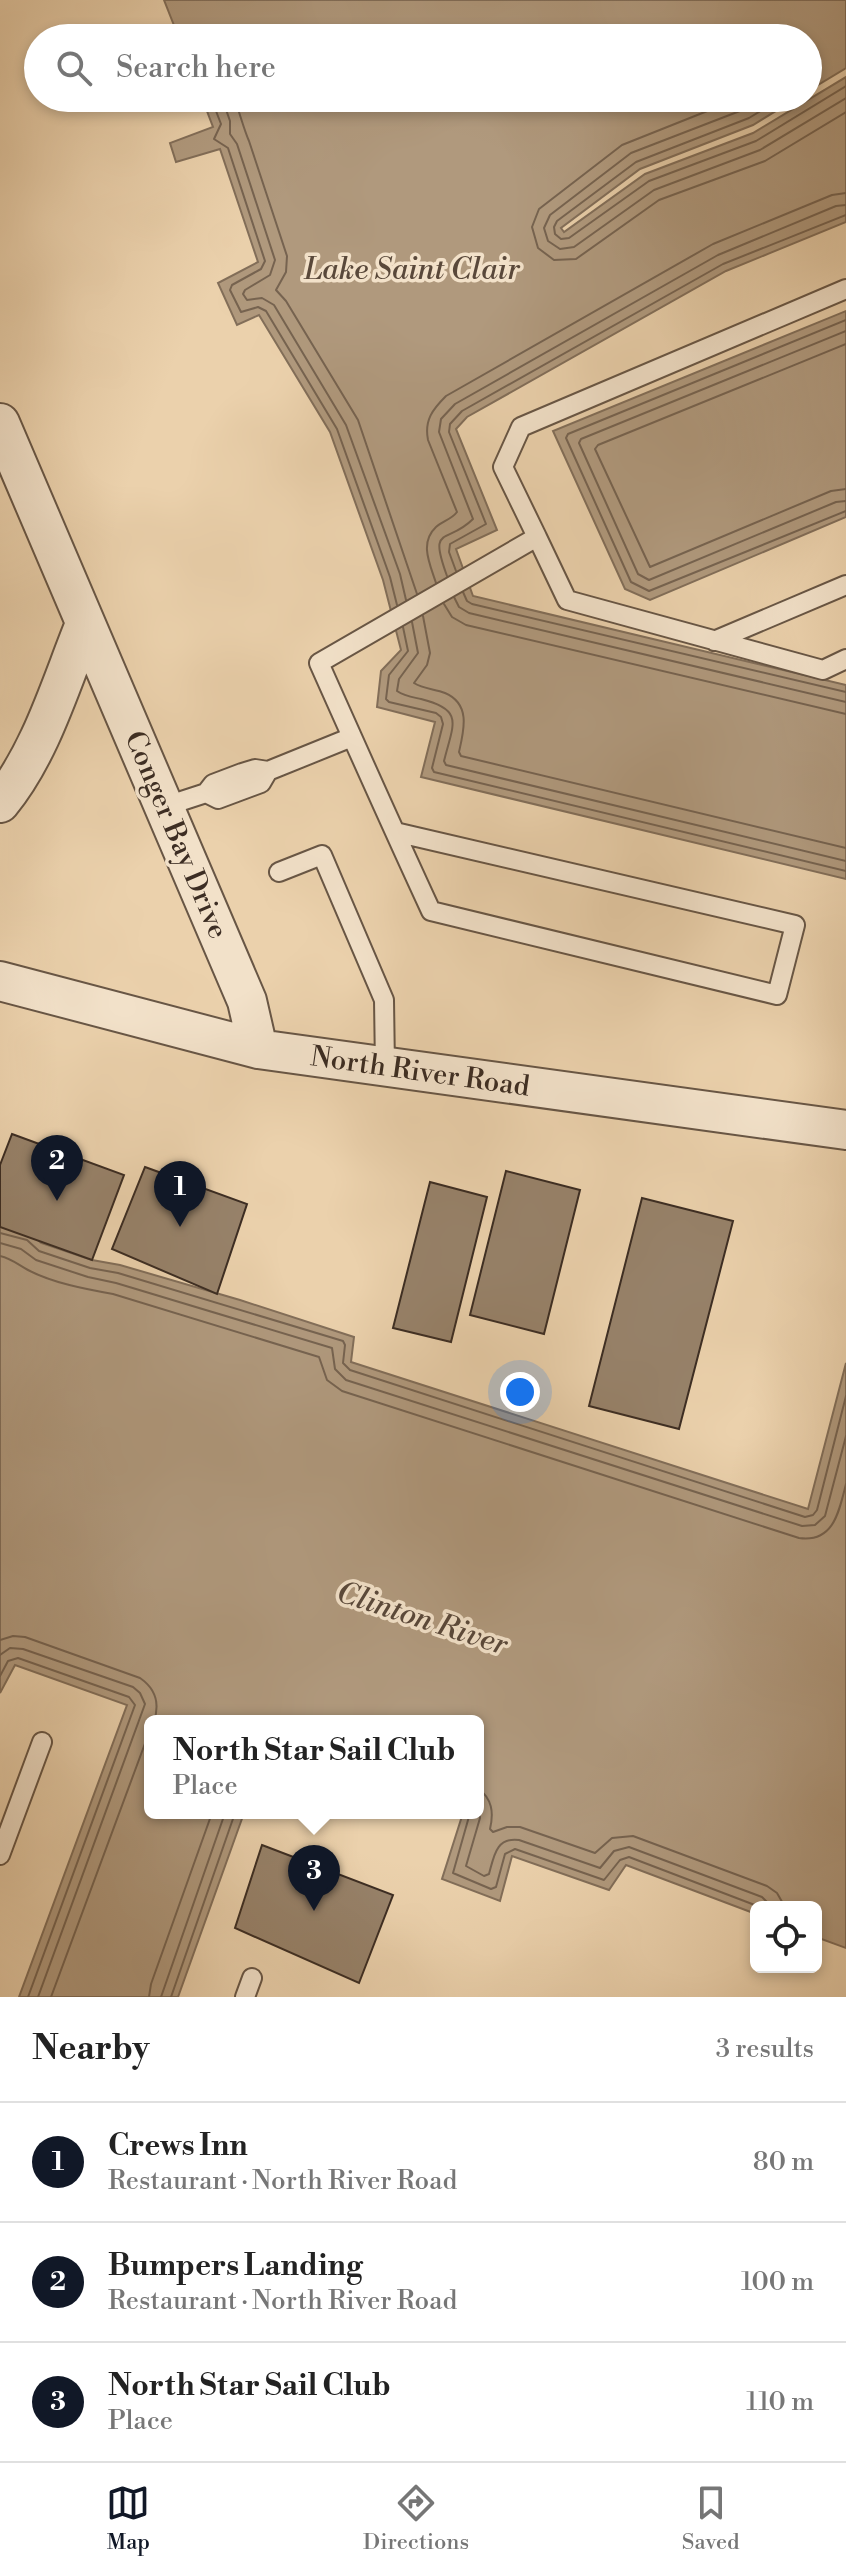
<!DOCTYPE html>
<meta charset="utf-8">
<style>
body{margin:0;font-family:"Libre Bodoni",serif;background:#f6f6f6;color:#222}
.controls{position:absolute;right:24px;bottom:24px;display:grid;overflow:hidden;border-radius:12px;box-shadow:0 4px 12px #0003}
.controls button{width:72px;height:72px;display:grid;place-items:center;padding:0;border:0;border-bottom:2px solid #e0e0e0;background:#fff;color:#222;font:40px sans-serif}
.you{position:absolute;left:520px;top:1392px;width:28px;height:28px;margin:-20px;border:6px solid #fff;border-radius:50%;background:#1a73e8;box-shadow:0 0 0 12px #1a73e833}
.badge{display:grid;place-items:center;width:52px;height:52px;border-radius:50%;background:#111827;color:#fff;font-size:26px;font-weight:700}
.pin{position:absolute;translate:-50% -66px;filter:drop-shadow(0 2px 4px #0008)}
.pin::after{content:'';position:absolute;top:42px;width:28px;height:24px;background:inherit;clip-path:polygon(0 0,100% 0,50% 100%)}
.popup{position:absolute;left:144px;top:1715px;width:340px;height:104px;box-sizing:border-box;display:grid;place-content:center;border-radius:12px;background:#fff;filter:drop-shadow(0 2px 6px #0005);font-size:26px;white-space:nowrap;color:#767676}
.popup b{font-size:30px;color:#222}
.popup::after{content:'';position:absolute;left:50%;top:100%;margin-left:-16px;border:16px solid transparent;border-top-color:#fff}
.list{margin:0;padding:0;list-style:none}
h2{display:flex;justify-content:space-between;align-items:center;height:104px;margin:0;padding:0 32px;font-size:34px}
h2 small{font-size:26px;font-weight:400;color:#767676}
.list li{display:grid;grid-template-columns:52px 1fr auto;gap:24px;align-items:center;box-sizing:border-box;height:120px;padding:0 32px;border-top:2px solid #e0e0e0}
.list b{display:block;font-size:30px;white-space:nowrap}
.list p{margin:0;font-size:26px;white-space:nowrap;color:#767676}
.list em{font-size:26px;font-style:normal;color:#767676}
.icon{flex:none;width:44px;height:44px;fill:none;stroke:currentColor;stroke-width:2;stroke-linecap:round;stroke-linejoin:round}
.map{position:relative;flex:none;width:846px;height:1997px;overflow:hidden}
.search{position:absolute;background:#fff;box-shadow:0 4px 12px #0003;left:24px;right:24px;top:24px;height:88px;display:flex;align-items:center;gap:20px;box-sizing:border-box;padding:0 28px;border-radius:44px;color:#767676;font-size:30px}
.sheet{height:464px;background:#fff}
nav{display:flex;justify-content:space-around;align-items:center;box-sizing:border-box;height:112px;border-top:2px solid #e0e0e0;background:#fff;font-size:22px;color:#767676}
nav a{display:grid;justify-items:center;gap:4px}
nav .on{color:#111827}
.map>svg:first-child{display:block}
.water{fill:#b0997d;stroke:#826e59;stroke-width:2}
.lines{fill:none;stroke-linecap:round;stroke-linejoin:round}
.shore{stroke:#766350;stroke-width:2}
.building{fill:#97826a;stroke:#3c2d23;stroke-width:2}
.lane-casing{stroke:#685645;stroke-width:22}
.street-casing{stroke:#685645;stroke-width:42}
.lane{stroke:#f2e1c9;stroke-width:18}
.street{stroke:#f2e1c9;stroke-width:38}
.labels{text-anchor:middle;dominant-baseline:central;stroke-width:7;stroke-linejoin:round;paint-order:stroke}
.street-label{font-size:28px;fill:#3c2d23;stroke:#f2e1c9}
.water-label{font-size:30px;font-style:italic;fill:#59483a;stroke:#f2e1c9}
</style>
<div class="map">
<svg width="846" height="1997" viewBox="0 0 846 1997">
<rect width="100%" height="100%" fill="#ebd1ac"/>
<filter id="stains"><feTurbulence type="fractalNoise" baseFrequency=".0025" numOctaves="4"/><feColorMatrix values="0 0 0 0 .2 0 0 0 0 .09 0 0 0 0 .02 0 0 0 .5 -.17"/></filter>
<radialGradient id="worn" r=".72"><stop offset=".6" stop-color="#630" stop-opacity="0"/><stop offset="1" stop-color="#630" stop-opacity=".3"/></radialGradient>
<path class="water" d="M164,0H846V68L808,91V38H179Z
M846,77V222L726,271L467,417L456,429L497,530L456,549L473,596L846,685V879L421,777L435,722L377,707L381,671L401,650L383,580L330,432L259,315L237,325L218,283L258,262L220,149L176,162L170,143L213,127L202,98H797L753,125L640,169L561,228L564,232L645,174L753,133Z
M846,311V517L650,600L625,589L553,431Z
M0,1225L31,1233L41,1243L92,1260L120,1265L240,1300L354,1337L351,1362L808,1509L846,1363V1948L816,1937V1907H756V1914L626,1865L609,1890L512,1856L500,1901L442,1879L463,1813H478V1721H150V1813H244L178,1997H19L127,1705L15,1665L0,1693Z"/>
<g class="lines">
<path class="shore" d="M211,98L221,124L214,139L228,148L265,261L261,269L232,285L230,290L241,312L258,307L266,311L337,429L390,577L397,605
M222,98L230,121V134L237,144L275,260L270,275L245,290L243,294L247,300L262,298L274,305L346,425L400,574L406,600
M234,98C240,113 243,127 249,141L287,256L286,272L276,290L286,301L358,420L417,594
M740,98L622,145L539,209L532,227L538,248L554,260L576,259L659,200L765,161L846,112
M763,98L745,109L631,153L550,215L544,228L548,241L560,249L574,247L654,190L760,150L846,98
M782,98L749,118L636,162L557,221L554,227L555,234L561,239L569,238L649,181L756,141L846,86
M846,320L568,434L566,438L631,582L649,591L846,511
M846,331L581,439L579,443L638,574L649,580L836,502L846,501
M846,344L598,445L595,449L650,567L831,491L846,489
M456,571L449,552L450,544L486,524L449,432L450,424L462,411L723,264L846,215
M447,576C428,524 447,545 473,519L439,432L441,419L455,404L718,255L836,206L846,205
M436,583C430,564 419,543 436,527C443,521 452,519 457,512L428,440C424,420 433,409 446,396L713,244L832,195L846,193
M463,592L467,601L472,604L846,692
M454,597L459,607L469,613L846,702
M444,604L452,617L466,625L846,714
M423,616L430,653L427,665L414,683C423,689 435,689 445,693C471,704 464,730 459,752L461,756L846,848
M412,622L418,653L399,679L397,691C404,696 412,697 421,699C465,710 453,724 444,761L446,765L846,861
M403,627L408,651L389,675L386,699L389,702L436,713L441,717L443,724L432,768L434,772L846,871
M0,1233L27,1240L39,1251L90,1268L118,1273L343,1341L345,1345L343,1363L350,1370L805,1517L813,1515L817,1510L846,1396
M0,1243L21,1249L36,1260L88,1277L116,1283L332,1348L335,1369L346,1380L802,1526L815,1525L825,1516L846,1436
M0,1256C12,1259 17,1264 28,1270C53,1283 85,1289 113,1294L319,1357L327,1380L342,1391L799,1538C834,1543 839,1511 846,1484
M0,1640L13,1636L25,1637L140,1678C156,1689 160,1703 154,1721
M0,1655L10,1648L23,1649L133,1687L140,1693L145,1704L38,1997
M0,1676L8,1661L18,1658L129,1697L135,1705L28,1997
M478,1788C492,1799 494,1812 490,1829L493,1832L507,1827H520L595,1853L612,1838L633,1836L767,1886L777,1893L785,1907
M478,1805L480,1818L466,1866L484,1876L489,1874C494,1856 496,1837 519,1840L600,1868L614,1851L629,1847L762,1897L772,1907
M470,1813L453,1873L491,1889L496,1887L505,1854L515,1849L604,1880L620,1860L629,1857L760,1907
M51,1997L150,1730
M149,1997L151,1984L212,1813
M161,1997L225,1813
M171,1997L235,1813"/>
</g>
<path class="building" d="M12,1134L124,1175L92,1260L0,1227V1165Z
M145,1167L247,1204L217,1294L112,1249Z
M506,1171L580,1190L544,1334L470,1315Z
M430,1182L487,1197L451,1342L393,1328Z
M642,1198L733,1221L679,1429L589,1406Z
M262,1845L393,1895L359,1983L235,1928Z"/>
<g class="lines">
<g class="lane-casing">
<path id="lane" d="M537,537L503,467L521,427L846,289
M714,641L846,585
M206,793L218,799L261,783L268,771
M163,807L206,793L213,784L242,773L255,769L268,771L352,737
M395,832L795,925L777,995L431,911C393,829 356,746 319,663L537,537L567,600L823,670L846,659
M279,872L322,855L384,1000L385,1067
M0,1855L42,1742
M245,1997L252,1978"/>
</g>
<g class="street-casing">
<path id="street" d="M0,423L247,1001L258,1049
M0,803C41,753 61,683 85,624
M0,981L258,1049L846,1130"/>
</g>
<use href="#lane" class="lane"/>
<use href="#street" class="street"/>
</g>
<g class="labels">
<g class="street-label">
<text transform="translate(176 835) rotate(67)">Conger Bay Drive</text>
<text transform="translate(420 1072) rotate(8)">North River Road</text>
</g>
<g class="water-label">
<text x="412" y="270">Lake Saint Clair</text>
<text transform="translate(422 1619) rotate(18)">Clinton River</text>
</g>
</g>
<rect width="100%" height="100%" filter="url(#stains)"/>
<rect width="100%" height="100%" fill="url(#worn)"/>
</svg>
<div class="controls">
<button><svg class="icon" aria-label="locate" viewBox="0 0 24 24"><circle cx="12" cy="12" r="6"/><path d="M12 2v4M12 18v4M2 12h4M18 12h4"/></svg></button>
</div>
<div class="you"></div>
<div class="pin badge" style="left:180px;top:1227px">1</div>
<div class="pin badge" style="left:57px;top:1201px">2</div>
<div class="pin badge" style="left:314px;top:1911px">3</div>
<div class="popup"><b>North Star Sail Club</b>Place</div>
<div class="search"><svg class="icon" aria-label="search" viewBox="0 0 24 24"><circle cx="10" cy="10" r="6"/><path d="M15 15l6 6"/></svg>Search here</div>
</div>
<section class="sheet">
<h2>Nearby<small>3 results</small></h2>
<ul class="list">
<li><span class="badge">1</span><div><b>Crews Inn</b><p>Restaurant · North River Road</p></div><em>80 m</em></li>
<li><span class="badge">2</span><div><b>Bumpers Landing</b><p>Restaurant · North River Road</p></div><em>100 m</em></li>
<li><span class="badge">3</span><div><b>North Star Sail Club</b><p>Place</p></div><em>110 m</em></li>
</ul>
</section>
<nav>
<a class="on"><svg class="icon" aria-label="map" viewBox="0 0 24 24"><path d="M3 6l6-2 6 2 6-2v14l-6 2-6-2-6 2zM9 4v14M15 6v14"/></svg>Map</a>
<a><svg class="icon" aria-label="directions" viewBox="0 0 24 24"><path d="M12 3l9 9-9 9-9-9zM9 14v-3h6M13 9l2 2-2 2"/></svg>Directions</a>
<a><svg class="icon" aria-label="saved" viewBox="0 0 24 24"><path d="M7 4h10v16l-5-4-5 4z"/></svg>Saved</a>
</nav>
